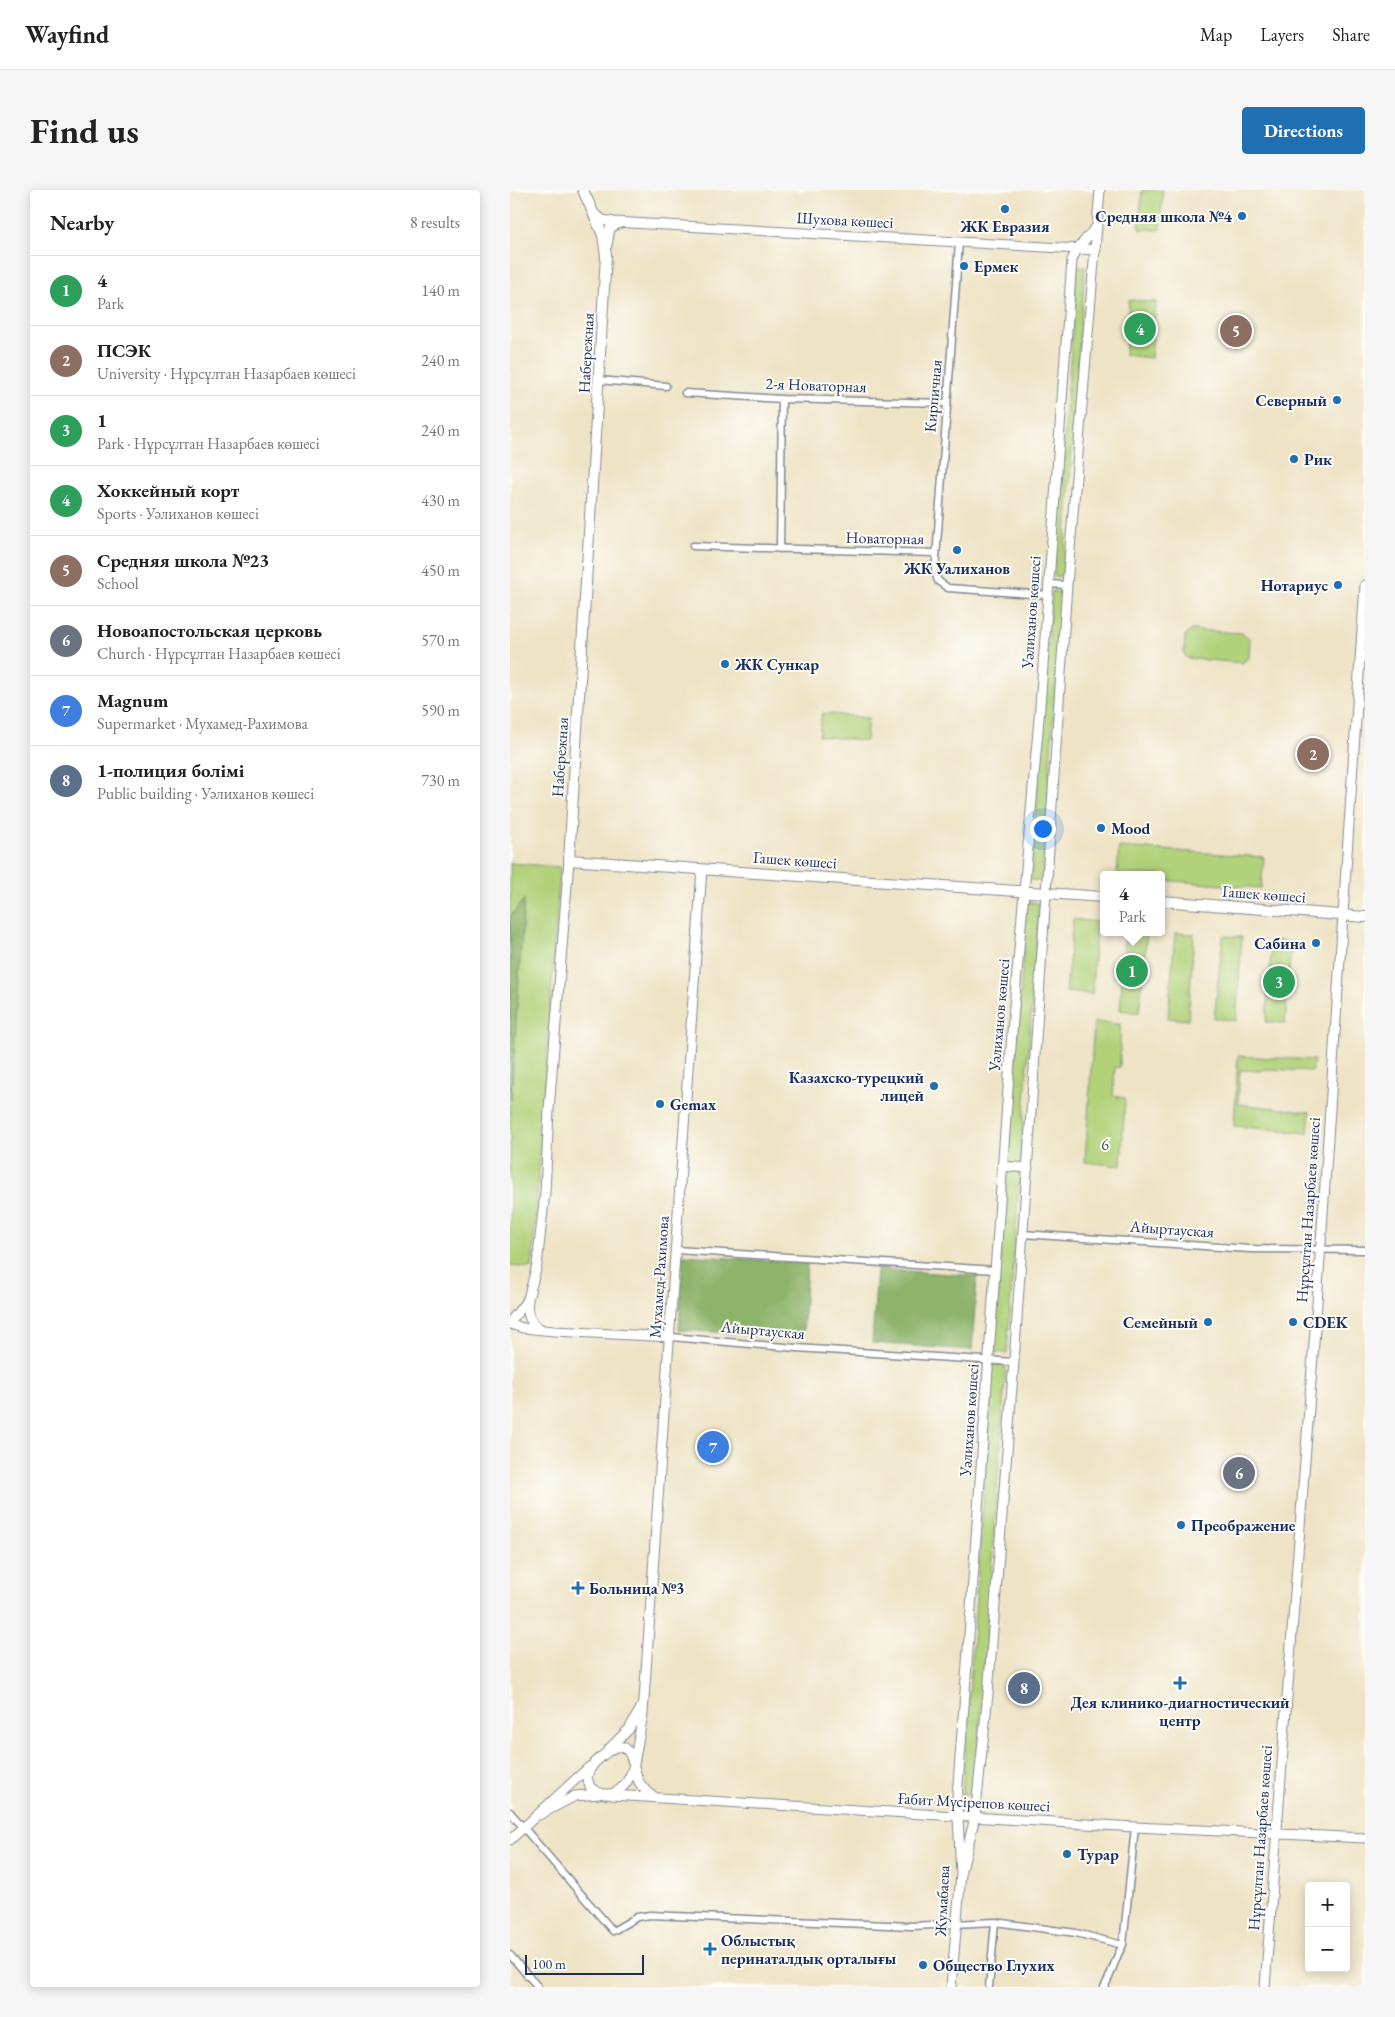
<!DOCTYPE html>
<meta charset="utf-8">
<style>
body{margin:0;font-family:"EB Garamond",serif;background:#f6f6f6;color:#222}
.controls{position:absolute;right:15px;bottom:15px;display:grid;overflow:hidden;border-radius:5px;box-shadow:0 2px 12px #0003}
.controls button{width:45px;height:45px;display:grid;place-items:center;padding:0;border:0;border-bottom:1px solid #e0e0e0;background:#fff;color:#222;font:25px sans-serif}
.scale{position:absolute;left:15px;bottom:12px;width:119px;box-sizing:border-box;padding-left:5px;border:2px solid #1b2f5e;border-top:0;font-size:14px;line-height:18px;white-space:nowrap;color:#1b2f5e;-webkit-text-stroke:4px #fdfcf7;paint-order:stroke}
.you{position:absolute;left:532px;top:638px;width:18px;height:18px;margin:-12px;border:4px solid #fff;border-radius:50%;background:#1a73e8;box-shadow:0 0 0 8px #1a73e833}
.badge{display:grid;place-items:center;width:32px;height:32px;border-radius:50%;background:#1f6fb2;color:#fff;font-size:16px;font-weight:700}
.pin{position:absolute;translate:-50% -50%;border:2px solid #fff;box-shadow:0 1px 5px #0006}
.popup{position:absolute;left:590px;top:681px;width:65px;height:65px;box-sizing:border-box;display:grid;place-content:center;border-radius:5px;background:#fff;filter:drop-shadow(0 1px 4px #0005);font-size:16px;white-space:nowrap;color:#767676}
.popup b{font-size:19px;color:#222}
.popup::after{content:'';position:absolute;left:50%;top:100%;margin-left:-10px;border:10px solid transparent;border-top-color:#fff}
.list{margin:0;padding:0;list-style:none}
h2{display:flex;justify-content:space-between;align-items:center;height:65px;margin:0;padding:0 20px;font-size:21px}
h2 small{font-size:16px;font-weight:400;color:#767676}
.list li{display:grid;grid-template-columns:32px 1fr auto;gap:15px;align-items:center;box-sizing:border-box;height:70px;padding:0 20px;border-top:1px solid #e0e0e0}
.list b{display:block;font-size:19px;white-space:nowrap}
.list p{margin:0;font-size:16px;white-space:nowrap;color:#767676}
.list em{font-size:16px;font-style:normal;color:#767676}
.map{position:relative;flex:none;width:855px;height:1797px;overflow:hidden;border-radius:5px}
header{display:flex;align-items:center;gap:30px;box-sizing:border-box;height:70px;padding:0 25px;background:#fff;border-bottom:1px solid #e0e0e0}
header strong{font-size:24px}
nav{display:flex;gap:28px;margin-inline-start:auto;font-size:18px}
.intro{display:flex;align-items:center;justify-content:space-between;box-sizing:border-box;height:120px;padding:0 30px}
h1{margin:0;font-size:35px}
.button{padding:12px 22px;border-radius:5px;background:#1f6fb2;color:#fff;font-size:18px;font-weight:700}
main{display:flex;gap:30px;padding:0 30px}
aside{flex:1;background:#fff;border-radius:5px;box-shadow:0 2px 12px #0003}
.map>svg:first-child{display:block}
.green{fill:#b2d27a;stroke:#66806c}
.forest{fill:#8db46a;stroke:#547264}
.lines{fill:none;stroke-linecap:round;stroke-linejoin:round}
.street-casing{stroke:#848992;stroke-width:9}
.secondary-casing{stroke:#848992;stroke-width:11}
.primary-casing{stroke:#848992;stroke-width:12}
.street{stroke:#fff;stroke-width:6}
.secondary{stroke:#fff;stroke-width:9}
.primary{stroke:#fff;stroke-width:10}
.poi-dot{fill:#1f6fb2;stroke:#fdfcf7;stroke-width:2}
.labels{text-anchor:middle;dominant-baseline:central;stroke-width:4;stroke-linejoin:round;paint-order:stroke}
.poi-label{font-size:16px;font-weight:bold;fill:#1b2f5e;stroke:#fdfcf7;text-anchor:start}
.street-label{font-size:16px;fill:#1b2f5e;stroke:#fdfcf7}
.park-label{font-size:16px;fill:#486066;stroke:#fdfcf7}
</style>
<header>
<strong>Wayfind</strong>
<nav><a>Map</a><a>Layers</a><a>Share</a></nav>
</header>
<div class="intro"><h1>Find us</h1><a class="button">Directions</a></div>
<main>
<aside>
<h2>Nearby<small>8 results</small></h2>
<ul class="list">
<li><span class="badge" style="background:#2e9e5b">1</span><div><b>4</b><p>Park</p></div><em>140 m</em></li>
<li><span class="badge" style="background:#8d6e63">2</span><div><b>ПСЭК</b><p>University · Нұрсұлтан Назарбаев көшесі</p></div><em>240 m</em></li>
<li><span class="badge" style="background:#2e9e5b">3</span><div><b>1</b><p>Park · Нұрсұлтан Назарбаев көшесі</p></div><em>240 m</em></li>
<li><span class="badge" style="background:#2e9e5b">4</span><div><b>Хоккейный корт</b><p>Sports · Уәлиханов көшесі</p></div><em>430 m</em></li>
<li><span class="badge" style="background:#8d6e63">5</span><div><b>Средняя школа №23</b><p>School</p></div><em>450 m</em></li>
<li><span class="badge" style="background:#6b7280">6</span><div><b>Новоапостольская церковь</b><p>Church · Нұрсұлтан Назарбаев көшесі</p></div><em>570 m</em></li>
<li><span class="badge" style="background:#3f7fe0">7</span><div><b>Magnum</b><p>Supermarket · Мухамед-Рахимова</p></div><em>590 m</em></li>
<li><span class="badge" style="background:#5c6f8a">8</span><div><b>1-полиция болiмi</b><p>Public building · Уәлиханов көшесі</p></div><em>730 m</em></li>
</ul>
</aside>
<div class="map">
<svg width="855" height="1797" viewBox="0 0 855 1797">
<rect width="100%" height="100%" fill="#fdfcf7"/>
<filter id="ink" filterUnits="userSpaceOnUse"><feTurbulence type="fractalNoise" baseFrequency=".02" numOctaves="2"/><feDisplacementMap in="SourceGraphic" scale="10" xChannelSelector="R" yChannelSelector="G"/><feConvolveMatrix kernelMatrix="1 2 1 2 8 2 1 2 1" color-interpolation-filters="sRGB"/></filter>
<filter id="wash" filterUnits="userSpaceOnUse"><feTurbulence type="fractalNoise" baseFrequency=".0096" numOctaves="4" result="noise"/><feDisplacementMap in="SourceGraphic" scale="20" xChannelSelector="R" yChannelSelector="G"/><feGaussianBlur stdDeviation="1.12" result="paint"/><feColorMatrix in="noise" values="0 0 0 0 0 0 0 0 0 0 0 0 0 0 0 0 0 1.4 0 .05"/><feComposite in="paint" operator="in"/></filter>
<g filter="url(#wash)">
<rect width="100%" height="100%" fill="#eee3c5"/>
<path class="green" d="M632,0H653L650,40L629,39Z
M567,77H575L553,387L544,386Z
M619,110L646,112L641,168L615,165Z
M542,401L552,402L532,691L521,690Z
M682,440L732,443L740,449L739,468L732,473L677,468L674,463L675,445Z
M312,523L358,528L356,551L309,546Z
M609,657L754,667L751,698L651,690V685H607Z
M0,673L50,677L22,1078L0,1076Z
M517,712L529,713L497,1163L484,1162Z
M563,729L586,732L582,804L556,802Z
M615,742H637L629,823L610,820Z
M665,743L684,744L678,830L658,828Z
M713,746L732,747L726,831L704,828Z
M762,750L781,752L775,833L756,832Z
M584,832L610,834V877H605L603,906L615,908L611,976L575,972Z
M728,866L804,870L803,881L755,879L751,881L730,880L728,914L800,922L798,943L724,936Z
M483,1175L496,1176L465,1604H452Z"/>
<path class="forest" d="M14,709L1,910H0V727Z
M173,1065L297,1073L293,1147L169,1140Z
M367,1079L467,1086L462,1160L362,1153Z"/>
</g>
<g filter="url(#ink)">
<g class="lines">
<g class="street-casing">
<path id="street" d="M449,52L425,382L428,391L438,398L537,405
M89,190L156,196
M175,203L272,209L436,213
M183,356L424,363
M270,359L272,209
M538,394L557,395
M512,1044L740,1059L855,1060
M166,1060L485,1080
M161,1147L286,1158L504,1172
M0,1622L103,1741L127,1727L140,1725L402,1736L485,1732L566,1743L613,1755
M0,1765L28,1797
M479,1797L485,1732
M594,1797C603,1783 604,1769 613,1755L625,1637"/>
</g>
<g class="secondary-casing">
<path id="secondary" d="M84,24L93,30L104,32L586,60
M97,55L100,38L110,33
M492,976L518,978
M18,1110C16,1123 19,1133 31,1139
M0,1132L18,1109L27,1075L35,1002L39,920L59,670
M0,1134L13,1138L44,1141L161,1147
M98,1560L119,1539L131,1518
M102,1605L625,1637L855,1648
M146,1608C140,1604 133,1599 129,1592C122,1578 123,1542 96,1563C87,1570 79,1577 77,1587L80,1597C102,1615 119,1596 124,1574L133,1524L192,679
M29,1625L65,1606L89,1604
M0,1650L79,1577
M453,1676L465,1627L478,1504L504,1172L557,395L590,0
M441,1797L451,1684L447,1607L455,1502L503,829L530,517L562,70L567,59L587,36
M755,1797L807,1113L855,395"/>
</g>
<g class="primary-casing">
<path id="primary" d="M73,0L93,45L96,66L59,670L593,707
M651,711L855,727"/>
</g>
<use href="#street" class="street"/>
<use href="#secondary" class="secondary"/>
<use href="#primary" class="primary"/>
</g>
</g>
<g class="poi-dot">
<circle cx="495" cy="19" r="5"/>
<circle cx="732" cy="26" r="5"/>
<circle cx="454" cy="76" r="5"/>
<circle cx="827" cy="210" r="5"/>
<circle cx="784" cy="269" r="5"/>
<circle cx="447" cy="360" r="5"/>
<circle cx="828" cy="395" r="5"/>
<circle cx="215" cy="474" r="5"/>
<circle cx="591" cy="638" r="5"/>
<circle cx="806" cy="753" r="5"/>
<circle cx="424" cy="896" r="5"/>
<circle cx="150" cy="914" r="5"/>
<circle cx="698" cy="1132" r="5"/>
<circle cx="783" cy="1132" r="5"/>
<circle cx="671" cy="1335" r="5"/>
<path d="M65.5 1390.5h5v5h5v5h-5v5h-5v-5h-5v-5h5z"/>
<path d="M667.5 1485.5h5v5h5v5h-5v5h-5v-5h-5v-5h5z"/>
<circle cx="557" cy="1664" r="5"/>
<path d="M197.5 1751.5h5v5h5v5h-5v5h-5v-5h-5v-5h5z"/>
<circle cx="413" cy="1775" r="5"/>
</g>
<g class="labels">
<g class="poi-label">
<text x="722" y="26" text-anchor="end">Средняя школа №4</text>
<text x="495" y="36" text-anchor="middle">ЖК Евразия</text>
<text x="464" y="76">Ермек</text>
<text x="817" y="210" text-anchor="end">Северный</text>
<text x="794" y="269">Рик</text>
<text x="447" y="378" text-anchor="middle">ЖК Уалиханов</text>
<text x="818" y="395" text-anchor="end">Нотариус</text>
<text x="225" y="474">ЖК Сункар</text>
<text x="601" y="638">Mood</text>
<text x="796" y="753" text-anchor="end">Сабина</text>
<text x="414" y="887" text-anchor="end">Казахско-турецкий<tspan x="414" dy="18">лицей</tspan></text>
<text x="160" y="914">Gemax</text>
<text x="688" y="1132" text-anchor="end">Семейный</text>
<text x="793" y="1132">CDEK</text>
<text x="681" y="1335">Преображение</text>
<text x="79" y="1398">Больница №3</text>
<text x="670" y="1512" text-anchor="middle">Дея клинико-диагностический<tspan x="670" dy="18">центр</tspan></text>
<text x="567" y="1664">Турар</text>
<text x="211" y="1750">Облыстық<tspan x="211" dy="18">перинаталдық орталығы</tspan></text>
<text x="423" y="1775">Общество Глухих</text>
</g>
<g class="street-label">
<text transform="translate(335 30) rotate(3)">Шухова көшесі</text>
<text transform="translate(76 163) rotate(-87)">Набережная</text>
<text transform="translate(306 195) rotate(2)">2-я Новаторная</text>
<text transform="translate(423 206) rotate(-85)">Кирпичная</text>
<text transform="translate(375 348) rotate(1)">Новаторная</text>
<text transform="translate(521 422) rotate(-86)">Уәлиханов көшесі</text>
<text transform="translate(50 567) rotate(-86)">Набережная</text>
<text transform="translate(285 670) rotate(4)">Гашек көшесі</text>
<text transform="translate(754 704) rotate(4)">Гашек көшесі</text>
<text transform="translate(489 825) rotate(-85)">Уәлиханов көшесі</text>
<text transform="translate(798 1020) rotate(-86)">Нұрсұлтан Назарбаев көшесі</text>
<text transform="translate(662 1039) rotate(4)">Айыртауская</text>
<text transform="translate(149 1087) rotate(-86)">Мухамед-Рахимова</text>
<text transform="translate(253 1140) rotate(5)">Айыртауская</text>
<text transform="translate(459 1230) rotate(-86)">Уәлиханов көшесі</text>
<text transform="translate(464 1612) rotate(3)">Ғабит Мүсірепов көшесі</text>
<text transform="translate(750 1648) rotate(-86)">Нұрсұлтан Назарбаев көшесі</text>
<text transform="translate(432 1711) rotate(-87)">Жумабаева</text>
</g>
<g class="park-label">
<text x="595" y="954">6</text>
</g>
</g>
</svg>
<div class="controls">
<button>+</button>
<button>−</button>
</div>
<div class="scale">100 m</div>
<div class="you"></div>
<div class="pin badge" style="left:622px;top:781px;background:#2e9e5b">1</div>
<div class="popup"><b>4</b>Park</div>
<div class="pin badge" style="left:803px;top:564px;background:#8d6e63">2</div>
<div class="pin badge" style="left:769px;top:792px;background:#2e9e5b">3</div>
<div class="pin badge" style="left:630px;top:139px;background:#2e9e5b">4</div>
<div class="pin badge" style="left:726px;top:141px;background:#8d6e63">5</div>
<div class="pin badge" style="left:729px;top:1283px;background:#6b7280">6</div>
<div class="pin badge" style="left:203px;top:1257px;background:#3f7fe0">7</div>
<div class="pin badge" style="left:514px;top:1498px;background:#5c6f8a">8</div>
</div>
</main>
